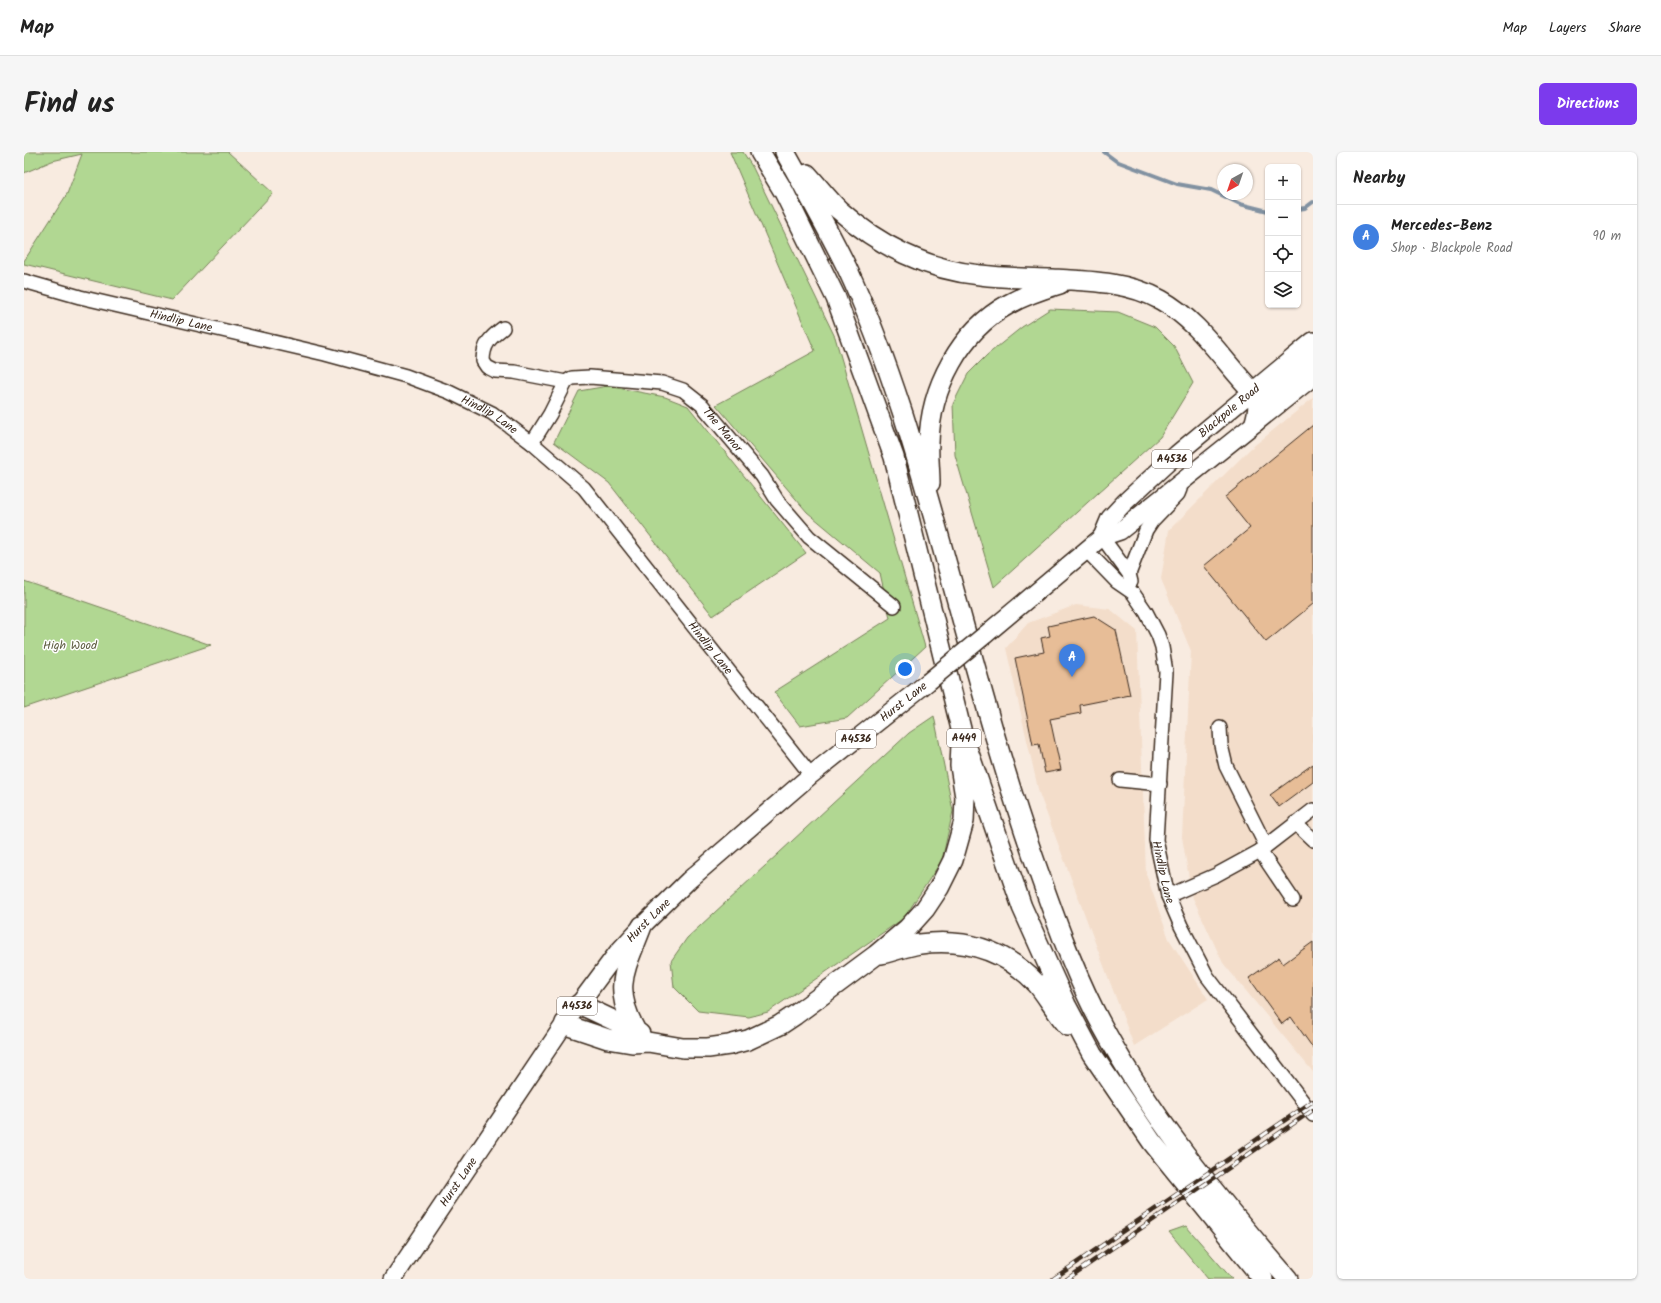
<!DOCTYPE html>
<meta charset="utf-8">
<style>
body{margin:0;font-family:Kalam,sans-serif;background:#f6f6f6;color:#222}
.controls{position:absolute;right:12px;top:12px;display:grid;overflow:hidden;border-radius:6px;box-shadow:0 1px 3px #0004}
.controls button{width:36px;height:36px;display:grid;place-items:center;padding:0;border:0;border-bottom:1px solid #e0e0e0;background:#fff;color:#222;font:20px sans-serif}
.compass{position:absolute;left:1193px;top:12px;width:36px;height:36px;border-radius:50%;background:#fff;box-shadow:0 1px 3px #0004;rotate:220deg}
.you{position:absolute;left:881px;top:517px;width:14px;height:14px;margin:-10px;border:3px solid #fff;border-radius:50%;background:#1a73e8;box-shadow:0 0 0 6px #1a73e833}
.badge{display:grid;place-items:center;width:26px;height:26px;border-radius:50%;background:#7c3aed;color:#fff;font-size:13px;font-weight:700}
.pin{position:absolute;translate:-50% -33px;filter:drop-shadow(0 1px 2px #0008)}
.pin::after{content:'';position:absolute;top:21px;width:14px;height:12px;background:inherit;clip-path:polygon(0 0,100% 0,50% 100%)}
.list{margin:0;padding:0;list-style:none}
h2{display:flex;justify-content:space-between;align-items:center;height:52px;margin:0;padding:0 16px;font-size:17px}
h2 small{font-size:13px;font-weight:400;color:#767676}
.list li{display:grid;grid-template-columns:26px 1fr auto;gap:12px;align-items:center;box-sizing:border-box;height:64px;padding:0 16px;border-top:1px solid #e0e0e0}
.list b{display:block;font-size:15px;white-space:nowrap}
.list p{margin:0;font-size:13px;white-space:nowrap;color:#767676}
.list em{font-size:13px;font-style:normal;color:#767676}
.icon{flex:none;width:22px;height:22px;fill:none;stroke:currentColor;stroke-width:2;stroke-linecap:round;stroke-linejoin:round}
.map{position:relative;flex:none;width:1289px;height:1127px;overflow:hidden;border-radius:6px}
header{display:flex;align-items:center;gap:24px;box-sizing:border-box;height:56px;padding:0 20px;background:#fff;border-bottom:1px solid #e0e0e0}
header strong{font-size:19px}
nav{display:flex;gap:22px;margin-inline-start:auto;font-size:14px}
.intro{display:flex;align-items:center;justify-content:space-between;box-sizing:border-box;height:96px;padding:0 24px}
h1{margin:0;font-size:28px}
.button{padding:10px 18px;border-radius:6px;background:#7c3aed;color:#fff;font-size:14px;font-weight:700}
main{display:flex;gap:24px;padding:0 24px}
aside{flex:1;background:#fff;border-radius:6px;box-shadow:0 1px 3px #0004}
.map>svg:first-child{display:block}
.built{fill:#f3ddca}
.green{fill:#b1d792;stroke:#768058}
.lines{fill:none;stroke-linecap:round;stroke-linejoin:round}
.stream{stroke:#8191a1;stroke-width:4}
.building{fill:#e7bd97;stroke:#3b2a1e}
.minor-casing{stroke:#3b2a1e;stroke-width:16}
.major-casing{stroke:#3b2a1e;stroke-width:20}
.highway-casing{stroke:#3b2a1e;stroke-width:22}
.minor{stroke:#fff;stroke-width:13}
.major{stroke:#fff;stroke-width:17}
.highway{stroke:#fff;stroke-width:19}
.rail-casing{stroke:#3b2a1e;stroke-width:4.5}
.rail{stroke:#fff;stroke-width:3;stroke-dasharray:9;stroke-linecap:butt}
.major-bridge-casing{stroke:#3b2a1e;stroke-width:20;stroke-linecap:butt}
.major-bridge{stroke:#fff;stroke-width:17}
.labels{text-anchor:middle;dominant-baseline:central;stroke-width:3;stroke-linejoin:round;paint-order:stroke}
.shield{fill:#fff;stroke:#766a62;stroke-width:1}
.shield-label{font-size:11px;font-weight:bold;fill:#3b2a1e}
.street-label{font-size:12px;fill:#3b2a1e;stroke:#fff}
.park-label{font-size:12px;fill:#5e5e41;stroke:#fff}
</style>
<header>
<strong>Map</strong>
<nav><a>Map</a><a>Layers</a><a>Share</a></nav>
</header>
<div class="intro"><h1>Find us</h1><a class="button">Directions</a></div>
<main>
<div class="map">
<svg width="1289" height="1127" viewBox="0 0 1289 1127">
<rect width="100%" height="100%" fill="#f8ebe0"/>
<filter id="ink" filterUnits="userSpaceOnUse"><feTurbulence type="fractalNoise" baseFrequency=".025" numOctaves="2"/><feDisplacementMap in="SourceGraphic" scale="8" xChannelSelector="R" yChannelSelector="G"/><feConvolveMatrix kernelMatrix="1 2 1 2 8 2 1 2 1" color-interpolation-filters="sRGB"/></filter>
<g filter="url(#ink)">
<path class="built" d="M1289,246V920L1199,811L1168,744L1158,685L1167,499L1137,427L1145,378L1226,297Z
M1052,453L1086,457L1113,479L1122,722L1145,787L1184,847L1110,894L1015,641L982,496L1004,471Z"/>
<path class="green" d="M0,0H204L249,41L148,148L0,112V109L43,42L58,2L28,9L0,21Z
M706,0H719L729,16L811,185L901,495L823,566L776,574L750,540L866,466L856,421L783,360L692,253L791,199Z
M1026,157L1094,160L1131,175L1150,194L1169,231L1136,285L970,435L931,303L929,252L944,222L963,203L998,175Z
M584,234L641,245L664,254L782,401L689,464L585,331L530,290L555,239Z
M0,429L187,493L0,556Z
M910,564L929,659L918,708L880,766L744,860L725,865L674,859L650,835L647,809L663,786L885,581Z
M1162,1074L1208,1127H1184L1145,1080Z"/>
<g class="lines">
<path class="stream" d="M1080,0L1092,9L1153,32L1187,38L1216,52L1244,59
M1274,57L1281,56L1289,50"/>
</g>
<path class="building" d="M1289,273V452L1242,490L1180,414L1226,376L1201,345Z
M1070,464L1092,478L1106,543L1056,553L1057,561L1026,567L1037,618L1021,621L1015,592L1009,593L991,506L1020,500L1017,486L1026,484L1024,474Z
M1289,612V630L1255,655L1246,643Z
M1289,790V896L1267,865L1258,872L1225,826L1255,805L1259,812Z"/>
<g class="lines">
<g class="minor-casing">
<g id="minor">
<path id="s1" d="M0,129L56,145L301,202L382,224L425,240L468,261L508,291L560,336L787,623"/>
<path d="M479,176C467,185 459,192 459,209L463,215L471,219L490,220L542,230"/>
<path id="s2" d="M508,291L526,262L542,230L548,226L566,225L638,231L659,238L678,253L738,324L753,348L785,385L870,454"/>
<path d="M1078,385L1105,422L1107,430"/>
<path id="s3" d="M1062,398L1093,430L1109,441L1122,460L1134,483L1138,495L1142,520L1132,688L1144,744L1157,774L1183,824L1289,963"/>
<path d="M1105,422L1122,378L1128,369L1154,342L1156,337"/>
<path d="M1196,576L1197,593L1202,614L1242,694"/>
<path d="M1096,628L1136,632"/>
<path d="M1271,671L1289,688"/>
<path d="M1236,699L1269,748"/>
<path d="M1144,744L1192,723L1236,699L1289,658"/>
</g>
</g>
<g class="major-casing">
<g id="major">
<path id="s4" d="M1078,385L1086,366L1101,350L1153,302L1289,189"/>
<path d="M961,483L1078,385L1096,379L1289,225"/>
<path id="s5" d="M369,1127L541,871L593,801L618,774L665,728L787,623L904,530"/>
</g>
</g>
<g class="highway-casing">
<path id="highway" d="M736,0L760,40L812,146L870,305L938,581L998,755L1042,853L1068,902L1128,990L1239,1127
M761,0C782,38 804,77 823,116C845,163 863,213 879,262C926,410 959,561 1010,707C1028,758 1046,810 1070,858C1120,957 1192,1044 1264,1127
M783,22C794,34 803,46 815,58C854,93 903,118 956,123C980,126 1004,126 1028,127C1066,129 1104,130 1137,148C1175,169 1199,209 1229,240C1236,250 1234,259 1231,270
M1229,240L1244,242L1252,238L1289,208
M906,331C906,318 904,305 905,291C906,236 936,179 985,152C1001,143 1019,137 1036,132
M857,802C870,799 883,794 896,792C942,786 981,798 1013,832C1024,845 1032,861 1044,874
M555,852L612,879L616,882
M541,871L548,875L584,887L608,891L624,890L659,896H684L705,893L724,888L756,873L771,863L852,803L883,777L901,757L915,736L929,708L940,669L941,645L936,614L937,592
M612,879C587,834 602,817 618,774"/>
</g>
<use href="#minor" class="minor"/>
<use href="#major" class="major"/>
<use href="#highway" class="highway"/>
<g class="rail-casing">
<path id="rail" d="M1029,1127L1289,949
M1043,1127L1289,958"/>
</g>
<use href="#rail" class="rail"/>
<g class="major-bridge-casing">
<path id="major-bridge" d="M904,530L961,483"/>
</g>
<use href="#major-bridge" class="major-bridge"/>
</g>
</g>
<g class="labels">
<g class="shield">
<rect x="1128" y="298" width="40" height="18" rx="3"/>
<rect x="923" y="577" width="34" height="18" rx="3"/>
<rect x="812" y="578" width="40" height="18" rx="3"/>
<rect x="533" y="845" width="40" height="18" rx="3"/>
</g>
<g class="shield-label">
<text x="1148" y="307">A4536</text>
<text x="940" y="586">A449</text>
<text x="832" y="587">A4536</text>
<text x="553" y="854">A4536</text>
</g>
<g class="street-label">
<text stroke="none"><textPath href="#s1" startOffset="162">Hindlip Lane</textPath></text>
<text stroke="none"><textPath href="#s4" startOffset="181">Blackpole Road</textPath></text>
<text stroke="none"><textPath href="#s1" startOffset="486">Hindlip Lane</textPath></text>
<text stroke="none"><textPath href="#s2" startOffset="246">The Manor</textPath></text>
<text stroke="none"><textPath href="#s1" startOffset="810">Hindlip Lane</textPath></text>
<text stroke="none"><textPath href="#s5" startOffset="777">Hurst Lane</textPath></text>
<text stroke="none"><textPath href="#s3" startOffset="352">Hindlip Lane</textPath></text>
<text stroke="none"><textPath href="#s5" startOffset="441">Hurst Lane</textPath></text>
<text stroke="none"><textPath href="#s5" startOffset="117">Hurst Lane</textPath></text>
</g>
<g class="park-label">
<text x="46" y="493">High Wood</text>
</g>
</g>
</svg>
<div class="controls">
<button>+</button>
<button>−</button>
<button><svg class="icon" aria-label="locate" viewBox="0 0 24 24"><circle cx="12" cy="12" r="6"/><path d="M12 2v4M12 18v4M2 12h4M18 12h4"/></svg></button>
<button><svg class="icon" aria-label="layers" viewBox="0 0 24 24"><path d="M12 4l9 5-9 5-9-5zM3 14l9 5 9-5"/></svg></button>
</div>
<svg class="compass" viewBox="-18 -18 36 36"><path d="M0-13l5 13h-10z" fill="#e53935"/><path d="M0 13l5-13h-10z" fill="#767676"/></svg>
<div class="you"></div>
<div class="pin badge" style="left:1048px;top:525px;background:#3f7fe0">A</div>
</div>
<aside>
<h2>Nearby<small></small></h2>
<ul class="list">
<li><span class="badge" style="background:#3f7fe0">A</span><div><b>Mercedes-Benz</b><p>Shop · Blackpole Road</p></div><em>90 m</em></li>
</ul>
</aside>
</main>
